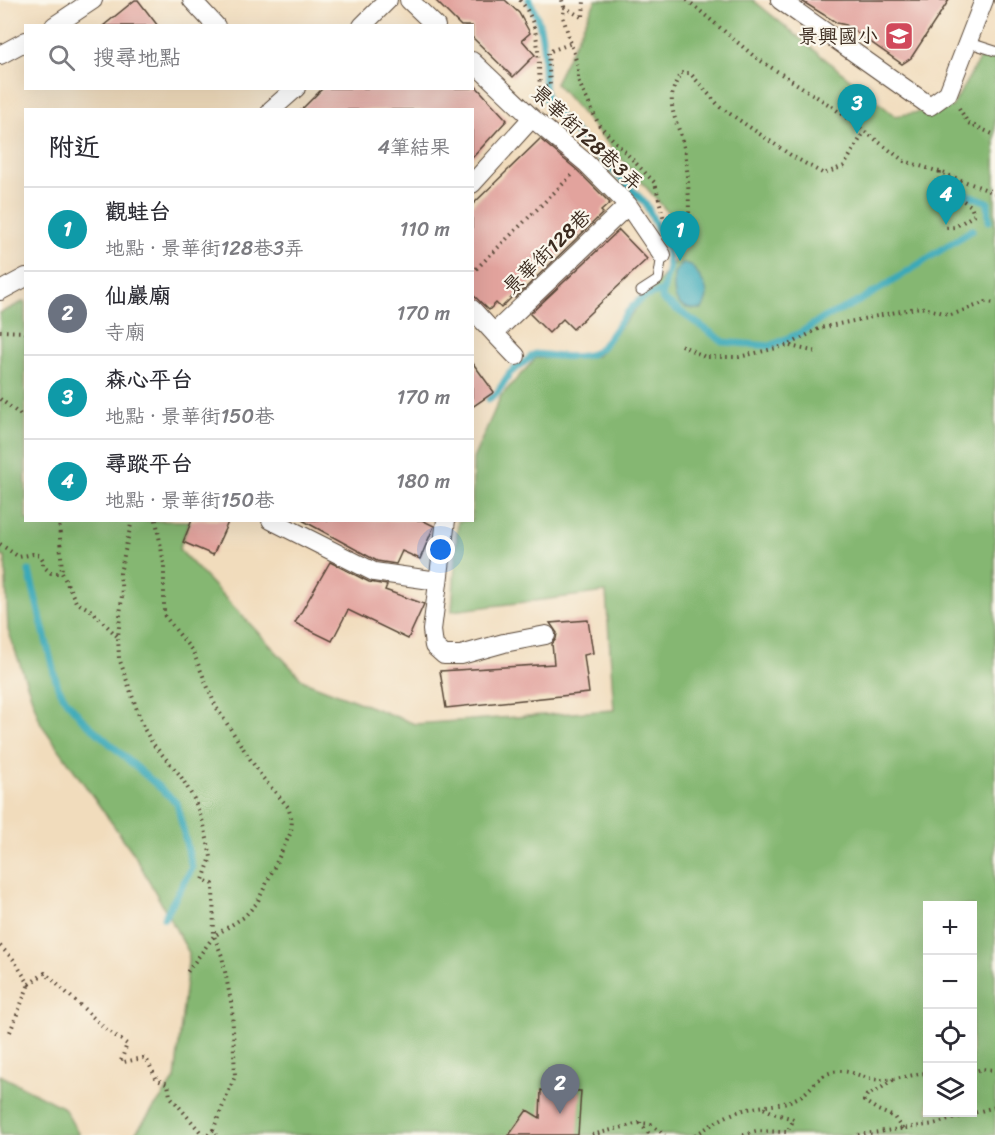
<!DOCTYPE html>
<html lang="zh-TW">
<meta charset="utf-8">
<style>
body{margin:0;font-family:Sriracha,"LXGW WenKai TC",sans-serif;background:#f2f2f3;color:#2b2b33}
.controls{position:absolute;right:18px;bottom:18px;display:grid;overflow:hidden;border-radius:0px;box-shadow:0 6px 24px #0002}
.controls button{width:54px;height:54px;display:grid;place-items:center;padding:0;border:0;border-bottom:2px solid #e1e1e2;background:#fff;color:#2b2b33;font:30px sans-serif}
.you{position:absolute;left:441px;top:550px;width:21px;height:21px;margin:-15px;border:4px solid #fff;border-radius:50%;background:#1a73e8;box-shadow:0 0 0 9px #1a73e833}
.badge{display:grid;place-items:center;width:39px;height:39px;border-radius:50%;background:#d1495b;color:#fff;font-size:20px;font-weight:700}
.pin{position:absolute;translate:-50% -50px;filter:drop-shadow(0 2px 3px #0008)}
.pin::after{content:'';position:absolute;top:32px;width:21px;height:18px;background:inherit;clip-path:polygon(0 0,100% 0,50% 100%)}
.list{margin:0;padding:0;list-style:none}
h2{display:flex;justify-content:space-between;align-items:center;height:78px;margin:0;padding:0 24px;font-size:26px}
h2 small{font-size:20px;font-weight:400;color:#7c7c81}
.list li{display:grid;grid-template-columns:39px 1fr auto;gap:18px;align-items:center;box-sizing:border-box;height:84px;padding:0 24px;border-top:2px solid #e1e1e2}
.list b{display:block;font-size:22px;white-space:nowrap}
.list p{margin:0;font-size:20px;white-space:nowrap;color:#7c7c81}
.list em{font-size:20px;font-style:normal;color:#7c7c81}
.icon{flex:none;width:33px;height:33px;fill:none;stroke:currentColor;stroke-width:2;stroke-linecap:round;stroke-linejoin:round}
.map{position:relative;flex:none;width:995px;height:1135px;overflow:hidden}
.search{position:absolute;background:#fff;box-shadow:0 6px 24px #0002;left:24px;top:24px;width:450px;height:66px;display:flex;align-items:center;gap:15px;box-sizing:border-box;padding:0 21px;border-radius:0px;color:#7c7c81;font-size:22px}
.panel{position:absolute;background:#fff;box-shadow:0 6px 24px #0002;left:24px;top:108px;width:450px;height:414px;border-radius:0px}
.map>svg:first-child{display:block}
.forest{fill:#85b772;stroke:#607048;stroke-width:1.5;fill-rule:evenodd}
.water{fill:#3aa9b8;stroke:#3a6a6b;stroke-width:1.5}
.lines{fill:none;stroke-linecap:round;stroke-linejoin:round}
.stream{stroke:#3aa9b8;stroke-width:7}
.building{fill:#e2a39d}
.lane-casing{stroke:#564536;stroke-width:11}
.street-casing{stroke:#564536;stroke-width:20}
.path{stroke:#564536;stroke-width:4;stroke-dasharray:1.5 4.5;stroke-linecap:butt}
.lane{stroke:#fff;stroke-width:9}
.street{stroke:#fff;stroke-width:18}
.labels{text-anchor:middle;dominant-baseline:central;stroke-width:4.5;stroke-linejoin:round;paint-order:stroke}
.poi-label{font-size:20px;fill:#3b2a1e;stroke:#fbf7ec;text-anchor:end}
.street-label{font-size:20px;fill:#3b2a1e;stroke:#fbf7ec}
</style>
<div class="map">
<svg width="995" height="1135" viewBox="0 0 995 1135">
<rect width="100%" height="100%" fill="#fbf7ec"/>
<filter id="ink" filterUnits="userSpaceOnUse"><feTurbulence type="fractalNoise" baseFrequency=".0167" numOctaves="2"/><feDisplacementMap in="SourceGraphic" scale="12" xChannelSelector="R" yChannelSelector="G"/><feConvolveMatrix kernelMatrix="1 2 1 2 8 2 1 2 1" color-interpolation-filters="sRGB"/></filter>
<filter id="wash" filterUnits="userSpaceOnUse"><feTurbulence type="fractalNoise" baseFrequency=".008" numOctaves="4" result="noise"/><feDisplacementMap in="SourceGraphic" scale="24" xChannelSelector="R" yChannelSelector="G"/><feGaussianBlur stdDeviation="1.35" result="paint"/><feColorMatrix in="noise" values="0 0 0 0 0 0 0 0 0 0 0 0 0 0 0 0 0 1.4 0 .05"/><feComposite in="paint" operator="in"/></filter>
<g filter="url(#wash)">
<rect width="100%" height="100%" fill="#f1dcbc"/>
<path class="forest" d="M596,0H753L895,116L952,107L981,56L995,59V1135H134L175,1079L189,953L134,854L41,724L8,630L5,557L0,556V313L25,301L26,520L190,521L179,549L304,681L415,724L614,710L606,592L452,611L458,521L472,520L473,459L501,396L536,358L597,356L692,240L555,83ZM928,906H972V1112H928Z
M0,1075L64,1108L79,1135H0Z"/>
<path class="water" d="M683,263L691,265C702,281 714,291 702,309C673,311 673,296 674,273Z"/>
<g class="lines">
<path class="stream" d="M955,190L988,202L989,221
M663,291L662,299L724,342L770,346L800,333L825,317L852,305L885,286L972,230
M489,399L497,393L510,373L535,354C551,355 576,359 591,354C608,349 624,307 645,297C650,294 657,293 663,291L669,267L667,249L646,204L549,106C542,92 545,80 544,64C544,43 540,18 529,0
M29,571L54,673L58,687L66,700L82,719L177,803L192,868L164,918"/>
</g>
<g id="blocks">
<path class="building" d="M135,0H138L158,26H103Z
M435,0H505L519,13L530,33L522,40L535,55L513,77L472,37V26H461Z
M800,0H949L911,58L902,64L846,25L837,23Z
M472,82L507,120L472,158V110H301L323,88H472Z
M540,139L577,170L610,203L601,211L603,213L515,298L513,296L501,308L496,303L489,310L472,294V205Z
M619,230L647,259L573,329L563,319L549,333L530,314Z
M472,362L494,392L472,407Z
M192,520H229L213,555L183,542Z
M302,520H422L434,526L420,559L402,551L396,564L377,561Z
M330,562L369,582L387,585L385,590L424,604L408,639L348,610L332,641L295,623Z
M588,620L593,653L584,655L589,693L446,708L440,671L554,664L552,644L556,639L557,633L550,623Z
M541,1090L581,1091L578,1135H509L527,1110L540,1118Z"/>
</g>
</g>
<g filter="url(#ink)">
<use href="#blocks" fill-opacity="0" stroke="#564536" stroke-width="1.5"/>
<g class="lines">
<g class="lane-casing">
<path id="lane" d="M967,42L995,51
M641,291L658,280L662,255"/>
</g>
<g class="street-casing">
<path id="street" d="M192,0L216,26
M409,0L436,26
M780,0L930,106L948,93L984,0
M54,26L93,0
M362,26L388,0
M0,55L26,41
M472,61L532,118L585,162L628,205L662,255
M271,110L296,88
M472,184L532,118
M0,291L26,277
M472,309L494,333L628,205
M494,333L516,356
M271,520L374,572L438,581
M446,520L432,630L434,646L444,655H461L504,643L546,635"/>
</g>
<path class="path" d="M520,0C541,25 538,58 540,89L538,97
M562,0L564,7L563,17L578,67V80L582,89L599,125L655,183L664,220
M687,0L755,57L831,106L904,161L940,172L995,193
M564,7L583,18L584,0
M540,89L550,86L548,52L572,43
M959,108L968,123L995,135
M940,172L939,184L971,206L974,215L955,227L945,228
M670,235L689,229C689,204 689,179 685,154C681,121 660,107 681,73H690L720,107L792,156L824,174L844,166L864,132
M472,273L572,175
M0,331L26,332
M681,345L705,357H739L789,345L820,328L920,307L951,315L986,302L995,303
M790,346L817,352
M0,399L26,419
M59,520L62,573
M132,520L120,573L122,595L118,637L119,658L143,727L153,744L180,775L194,799L204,825L211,857L203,880L213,884L214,936L185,975
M156,520L164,564V615L193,652L216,707L262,777L288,807L292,820L291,832L257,903L244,917L214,936L222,956L232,1007L235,1076L213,1130
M0,544L19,557L33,554L40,555L43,560V566L51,573H62L76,602L92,611L117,636
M0,946L13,959L29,984L45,973L107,1030L127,1044L121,1061L124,1062L143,1058L147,1060L157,1080L168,1084L170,1096L203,1135
M10,1032L29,984
M972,1072L982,1069L995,1070
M893,1080L878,1090L867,1095L864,1101L878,1110L894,1117L903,1130
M640,1123L650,1135
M208,1135L213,1130L216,1135
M592,1135L639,1123L651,1124L665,1135
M695,1135C714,1124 725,1114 748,1109C765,1105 781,1106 797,1098C811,1092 817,1075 833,1072C847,1068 860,1077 873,1079C892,1083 909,1074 928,1073
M743,1135L756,1131L787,1132L794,1119L776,1114L761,1107
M858,1135L934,1124L995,1107"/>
<use href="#lane" class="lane"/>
<use href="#street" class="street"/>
</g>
</g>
<defs>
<g id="school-square" transform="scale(1.5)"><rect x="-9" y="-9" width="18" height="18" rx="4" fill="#d1495b" stroke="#fbf7ec"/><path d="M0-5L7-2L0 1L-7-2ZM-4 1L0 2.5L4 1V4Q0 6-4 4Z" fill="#fff"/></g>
</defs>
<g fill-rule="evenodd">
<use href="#school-square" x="899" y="36"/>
</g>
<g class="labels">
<g class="poi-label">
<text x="878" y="36">景興國小</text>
</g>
<g class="street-label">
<text transform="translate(587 138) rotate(43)">景華街128巷3弄</text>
<text transform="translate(547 252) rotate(-44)">景華街128巷</text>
</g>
</g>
</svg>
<div class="controls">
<button>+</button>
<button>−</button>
<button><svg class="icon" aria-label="locate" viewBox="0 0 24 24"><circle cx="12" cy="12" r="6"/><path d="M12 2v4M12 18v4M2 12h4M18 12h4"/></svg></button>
<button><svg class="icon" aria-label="layers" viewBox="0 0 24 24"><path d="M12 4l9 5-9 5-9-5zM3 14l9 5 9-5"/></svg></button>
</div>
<div class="you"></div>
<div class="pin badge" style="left:680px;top:261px;background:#0f9aa8">1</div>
<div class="pin badge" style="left:560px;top:1114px;background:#6b7280">2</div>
<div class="pin badge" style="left:857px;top:134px;background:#0f9aa8">3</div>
<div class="pin badge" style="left:946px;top:225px;background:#0f9aa8">4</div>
<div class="search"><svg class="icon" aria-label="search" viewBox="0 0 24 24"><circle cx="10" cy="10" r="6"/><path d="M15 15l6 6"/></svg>搜尋地點</div>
<section class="panel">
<h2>附近<small>4筆結果</small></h2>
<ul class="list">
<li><span class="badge" style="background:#0f9aa8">1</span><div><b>觀蛙台</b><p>地點 · 景華街128巷3弄</p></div><em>110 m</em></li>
<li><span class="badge" style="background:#6b7280">2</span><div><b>仙巖廟</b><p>寺廟</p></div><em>170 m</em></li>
<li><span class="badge" style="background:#0f9aa8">3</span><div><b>森心平台</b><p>地點 · 景華街150巷</p></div><em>170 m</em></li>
<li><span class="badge" style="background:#0f9aa8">4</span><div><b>尋蹤平台</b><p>地點 · 景華街150巷</p></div><em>180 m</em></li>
</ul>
</section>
</div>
